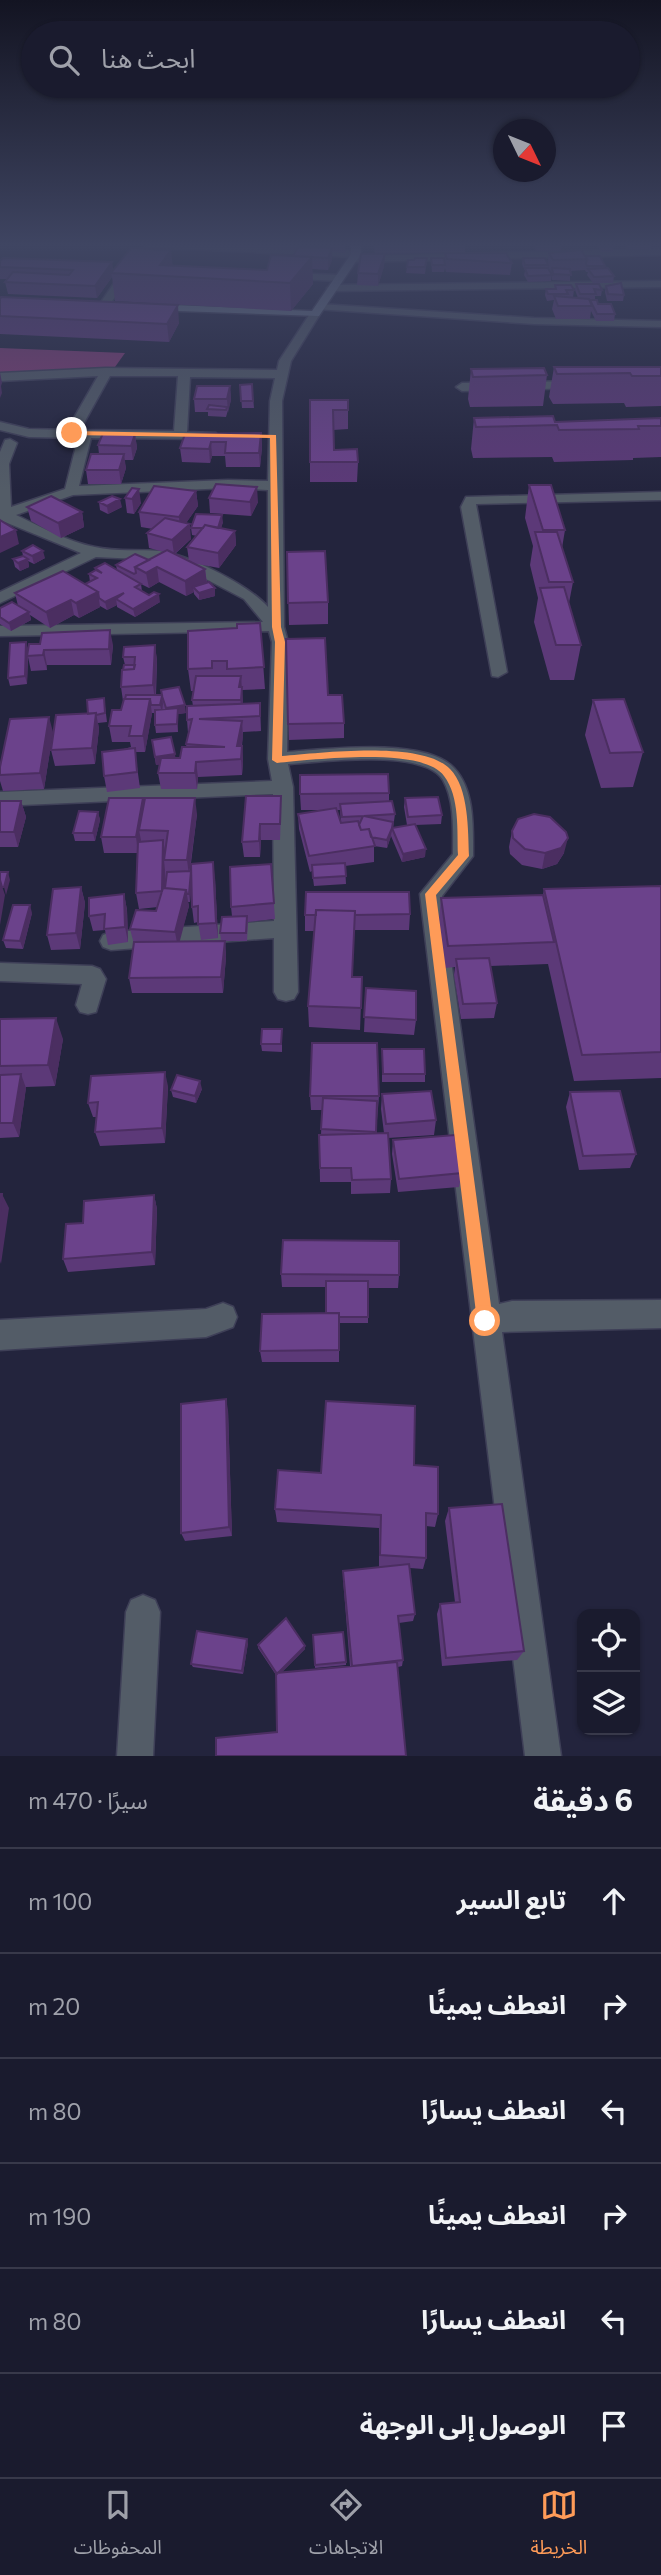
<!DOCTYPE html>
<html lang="ar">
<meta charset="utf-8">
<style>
body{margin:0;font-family:Commissioner,"Noto Sans Arabic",sans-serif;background:#232436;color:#f1f3f6;direction:rtl}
.controls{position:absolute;right:21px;bottom:21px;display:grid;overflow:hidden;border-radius:14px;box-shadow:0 2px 5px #0004}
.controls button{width:63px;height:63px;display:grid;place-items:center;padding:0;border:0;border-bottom:2px solid #38394a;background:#1a1b2e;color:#f1f3f6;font:35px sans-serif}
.compass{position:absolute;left:493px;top:119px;width:63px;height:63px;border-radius:50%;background:#1a1b2e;box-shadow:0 2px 5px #0004;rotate:133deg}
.stop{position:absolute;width:21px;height:21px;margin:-16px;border:5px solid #fe9b58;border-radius:50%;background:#fff}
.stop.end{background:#fe9b58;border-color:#fff;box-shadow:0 2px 7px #0008}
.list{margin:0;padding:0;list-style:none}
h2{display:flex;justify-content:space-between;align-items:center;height:91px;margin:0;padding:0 28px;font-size:30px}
h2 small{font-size:23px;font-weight:400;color:#9fa1aa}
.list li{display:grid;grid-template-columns:46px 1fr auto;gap:21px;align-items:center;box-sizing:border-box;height:105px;padding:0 28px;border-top:2px solid #38394a}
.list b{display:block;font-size:26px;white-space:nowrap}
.list em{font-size:23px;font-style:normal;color:#9fa1aa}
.icon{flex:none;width:38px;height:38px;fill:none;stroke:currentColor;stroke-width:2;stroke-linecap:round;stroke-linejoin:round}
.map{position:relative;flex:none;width:661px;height:1756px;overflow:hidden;direction:ltr}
.search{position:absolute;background:#1a1b2e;box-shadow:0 2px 5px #0004;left:21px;right:21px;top:21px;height:77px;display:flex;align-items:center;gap:18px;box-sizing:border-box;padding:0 24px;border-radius:38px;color:#9fa1aa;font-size:26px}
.sheet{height:721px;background:#1a1b2e}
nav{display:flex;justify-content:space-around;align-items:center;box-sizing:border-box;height:98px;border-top:2px solid #38394a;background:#1a1b2e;font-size:19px;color:#9fa1aa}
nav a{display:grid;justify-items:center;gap:4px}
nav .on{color:#fe9b58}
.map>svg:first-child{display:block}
.forest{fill:#823c75}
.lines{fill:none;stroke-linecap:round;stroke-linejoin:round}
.street-casing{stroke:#3e3f57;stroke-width:3}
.secondary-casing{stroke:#3e3f57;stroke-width:3}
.street{fill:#535c67;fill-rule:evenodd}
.secondary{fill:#6c798a;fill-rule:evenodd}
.wall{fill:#5c3978;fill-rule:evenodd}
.shaded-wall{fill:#4b2e61}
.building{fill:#6b428b;stroke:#4b2e61;stroke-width:2}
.route{fill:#fe9b58}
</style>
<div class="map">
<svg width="661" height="1756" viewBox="0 0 661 1756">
<rect width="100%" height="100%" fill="#23243d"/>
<path class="forest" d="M0,348L125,353L115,367L0,374Z"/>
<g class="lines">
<g class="street-casing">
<path id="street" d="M143,244H210L356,251L359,252L360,256L661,249V255L355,262L350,259L352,257L148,247Z
M125,267L134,269L108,307H100L99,305Z
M285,273L339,275L344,278L339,281L281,278V274Z
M661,281V287L332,291L327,288L332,285Z
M320,304L534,318L661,321V327L534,324L316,309L315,307Z
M315,311L320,314L291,361L282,401L284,627L288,642L287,752C327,749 425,737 454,768C475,790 473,828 473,856L442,896L499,1304L512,1301L661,1300V1328L502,1332L561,1756H525L420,894L453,854C453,831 455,801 443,780C424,748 321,762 288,764L293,787L298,992L294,999L286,1001L278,999L274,992V938L111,950L103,947L100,941L103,935L111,932L274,921L273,794L0,806V792L272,781L268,759L272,642L269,631L0,636V626L263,622L244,599L202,577L160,560L96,557L0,603V592L81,553L0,520V452L5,440L10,439L17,443L9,464L11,507L65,489L78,438L29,437L0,430V422L29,429L67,430L98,376L0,381V373L106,368L277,370L279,361L311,312ZM110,376H178L174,431L80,430ZM190,377L275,378L270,401L268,481L228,480L79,486L91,438L216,439V433L187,432ZM228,488L268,490V607C249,585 189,555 160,551C139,549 116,552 95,547C68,542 41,527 16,515L73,495Z
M578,381L582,382V388L462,391L456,387L462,383Z
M661,492V500L476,504L507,672L498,677L492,676L461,507L466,497Z
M0,963L92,966L100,969L106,979L96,1012L88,1014L80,1012L76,1005L82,984L0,981Z
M223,1303L233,1307L237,1317L233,1327L206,1337L0,1350V1320L206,1309Z
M143,1595L155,1600L160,1612L153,1756H117L126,1612L131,1600Z"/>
</g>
<g class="secondary-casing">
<path id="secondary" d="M351,244H361V254L319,316L149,310L144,307L149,304L312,311L351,254Z"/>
</g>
<use href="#street" class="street"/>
<use href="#secondary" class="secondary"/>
</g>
<path class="wall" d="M238,244H345V253L332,252V260L328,270L312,269L313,284L291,311L115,301L112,277L97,298L8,294L5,282L8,279H0V261L112,262L113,271L173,265L267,270L293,256L297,250L238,247Z
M373,244H465V252L375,254Z
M534,244H562V245L561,251H536Z
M597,244H613L614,246L613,252H601Z
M625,244H651V249H628Z
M445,253L512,263L510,275L446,272L445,268L444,272H432L431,258L444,261Z
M549,253L585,256L605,266L604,269L614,276L613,283H593L587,275L588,272H586L585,270L570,271V281L552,280V275L551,281L528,282L524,275L525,271L522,264L523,258L547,264Z
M385,254L384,266L378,286L357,285L358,273Z
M427,258L425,274L406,273L407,267L414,260Z
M576,284L602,290L601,296H595V300L598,304L615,314L614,321H596L591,311L590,319H556L552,309L554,300L547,301L545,295L546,289H554L555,285L574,290L573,297H568L578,298L575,290Z
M606,286L624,295L623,301H607L605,292Z
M0,299L179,323L169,342L0,334Z
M554,367H661V406L626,407L624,403L553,404L549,397Z
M471,369L547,375L543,406L470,407L468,399Z
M252,384L254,408H242L240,385Z
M230,386L231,400L226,417L208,416V412H195L194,399Z
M310,400L348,410V429L333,430L334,450L358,462L357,482H310Z
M474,418L555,422L661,418V457L633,458V460L554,462L552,457L473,458L471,449Z
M261,433L262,447L260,467H226L225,456H212L210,463L182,462L180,448Z
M135,434L137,448L133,460H124L126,468L121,484H88L86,470L99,454L98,445Z
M529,485L565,530L562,548L573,582L569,603L581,645L574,680H550L534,622L538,598L530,565L533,546L525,518Z
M132,488L141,503L134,514L127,513L125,498Z
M196,491L198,506L186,523L191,539L175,554L189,561L187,547L197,536L192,535L191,528L223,522L221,528L235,531L236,545L219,568L192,563L205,569L207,583L215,596L199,600L194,594V592L186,596L159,582L149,588L141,584L142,591L160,602L135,617L117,607V605L107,610L100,606V607L79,618L74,615L50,628L30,615L31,620L11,631L0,624V608L18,606L15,593L85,584L90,582L89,574L95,570V568L117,570L116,565L149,560L164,552L149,548L147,533L153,529L141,527L139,512Z
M209,498L258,502L251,516L210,513Z
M99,502L122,507L108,514L100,510Z
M27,507L82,512L84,527L61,538L31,521Z
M22,551L45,558L34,564L28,561L29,567L20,571L15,567L13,559L23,556Z
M287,552L328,602V624L289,625Z
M260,623L265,689L242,690L243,703H260L261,731L243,732L242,746L243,762L242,775L198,777L197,789H161L158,773L160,764L156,765L152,740L175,758H180L186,747L188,733L187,720L193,706L192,700L193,691H191L188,669L237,628Z
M286,639L328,695L344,723V738L289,740Z
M26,642L28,650L40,644L113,645L111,665H47V670L31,671L28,657L27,684L10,686L8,678Z
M155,645L157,661L156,695H161V690L186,713L178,714V732L156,733L155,725V713H152L145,752H135L140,788L107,792L104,776L120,750L131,747L130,742H112L109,726L121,710L123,701L121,687L125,665L123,657Z
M104,698L107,722L98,723L99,729L95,764L55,766L51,750Z
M593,700L643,752L633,787L601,788L585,735Z
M53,732L44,789L3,791L0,781V767Z
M389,793V801L395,814L393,828L407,825L404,807L405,798L442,815L441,824L415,825L425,857L402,862L391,836L387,848L374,846V862L345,866L346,884L314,886L312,871L310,872L299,829L298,814L324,810H301L300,794ZM337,810H340L341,823Z
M281,796V811L280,840H261L260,857H244L242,842Z
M0,801H21L26,817L18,847H0Z
M144,804L197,814L190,871L215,878L218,938L201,940L198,922L194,923L192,907L191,889L190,902H188L189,906L179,941H225L226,957L223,993H132L129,978L134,944L130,929L156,911L158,907L139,909L136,893L137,853H104L101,837Z
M98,812L100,820L95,841H75L73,833Z
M512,831L564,853L557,864L542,869L522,865L510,854L509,847Z
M271,864L275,919L248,922L247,941H221L220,933L232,916L231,907Z
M661,886V1078L574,1081L548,964L490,966L497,1003L494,1018L461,1019L454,975L455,967L445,968L439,920L441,898L543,895L544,889Z
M81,887L85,903L80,949L51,950L47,935Z
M124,894L127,910L128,942L108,945L105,930L93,931L89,916Z
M32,913L23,949L6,948L3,940Z
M410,914L409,930H354L352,977H362L360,1030L309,1027L308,1006L314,931H305V915Z
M366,988L416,1020L414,1035L364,1032Z
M0,1019L63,1039L55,1086L26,1087L19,1137L0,1138Z
M282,1037V1052L262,1051L261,1044Z
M382,1049L425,1074V1082H382Z
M168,1086L165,1143L100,1146L95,1132L97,1117H93L88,1103Z
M202,1089L196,1103L173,1097L171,1090Z
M570,1092L636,1154L630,1168L579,1170L566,1107Z
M382,1094L436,1120L434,1135L388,1138L391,1179L390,1193L351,1194V1182H320L319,1135H321L322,1110H311L310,1096H379L376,1133H384L381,1109Z
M393,1140L462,1173L459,1187L398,1192L392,1154Z
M154,1195L157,1209L155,1265L68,1272L63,1259L83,1223Z
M281,1274L399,1275L398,1288H368V1323H339V1362H262L260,1351L326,1313V1287H282Z
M228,1410L232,1536L185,1541L181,1533Z
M414,1465L438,1514L435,1527L426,1526V1558L423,1569L410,1568L415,1614L413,1621L399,1623L403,1660L402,1666L398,1667L277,1732L276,1675L258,1648V1645L305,1649L282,1672L350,1666L343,1579V1571L382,1567H379V1528L277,1522L275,1509L321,1473Z
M449,1508L524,1651L517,1660L442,1666L437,1614L440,1604L455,1602L445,1521Z
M313,1635L346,1662V1665L315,1668Z
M248,1643L243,1674L193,1667L191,1664Z"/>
<path class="shaded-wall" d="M332,248V260L328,270V258Z
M171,250L174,277L160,265Z
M385,254L384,266L378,286V274Z
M312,257L313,284L291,311L290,283Z
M112,262L113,274L111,273L112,277L97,298L95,286Z
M178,305L179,323L169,342L167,324Z
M0,372L2,383L1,386L2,393L0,398Z
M230,386L231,400L228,413L227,399Z
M261,433L262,447L260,467L259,453Z
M135,434L137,448L133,460L131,446Z
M211,442L212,456L210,463L209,449Z
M124,454L126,468L121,484L119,470Z
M257,487L258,502L251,516L250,502Z
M139,489L141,503L134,514L132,499Z
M196,491L198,506L180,532L179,517Z
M120,499L122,507L108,514L107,506Z
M82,512L84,527L61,538L58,523Z
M222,515L223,522L218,537V529Z
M190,524L191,539L174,554L172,540Z
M16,530L19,544L0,553V537Z
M235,531L236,545L219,568L218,553Z
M43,551L45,558L34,564L32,556Z
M28,559L29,567L20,571L18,563Z
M157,567L159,582L149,588L146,573Z
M205,569L207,585L193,587L194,592L186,596L185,581Z
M215,588V596L199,600V593Z
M98,592L100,607L79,618L76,603Z
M124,593L116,599L117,605L107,610L105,602Z
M159,594L160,602L135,617L133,609Z
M71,600L74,615L50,628L46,612Z
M29,612L31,620L11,631L9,623Z
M110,630L113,645L111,665L109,649Z
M26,642L28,650L27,684L25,676Z
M155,645L157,661L155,701L153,685Z
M44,650L47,665V670L43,655Z
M241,676L243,703L242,715L239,687Z
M162,696L163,704L162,713L160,705Z
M150,699L152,714L145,752L143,736Z
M185,705L186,713L178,714V732L177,724L166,708Z
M96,713L99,729L95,764L92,748Z
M49,717L53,732L44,789L40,773Z
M242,721L243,737L239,759L237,746Z
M242,746L243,762L242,775L241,759Z
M175,754L176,762L156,765L155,757Z
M196,762L198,777L197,789L195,773Z
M143,798L145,814L139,830L141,840L138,853L136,837Z
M195,798L197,814L189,875L187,860Z
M21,801L26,817L18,847L14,832Z
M98,812L100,820L95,841L93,833Z
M260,824L261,840L260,857L259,841Z
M392,828L391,836L387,848V840Z
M568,838L564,853L557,864L542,869L545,853Z
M163,840L166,856L164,860L165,870V895L162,891Z
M426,849L425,857L402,862L403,854Z
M213,862L215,878L218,938L216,923Z
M191,871L192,879L190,902L189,894Z
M8,872L10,880L6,895L4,887Z
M0,880L5,895L0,925Z
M81,887L85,903L80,949L76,933Z
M186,890L189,906L178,948L175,932Z
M124,894L127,910L128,942L125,927Z
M30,905L32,913L23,949L20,941Z
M225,941L226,957L223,993L221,977Z
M56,1018L63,1039L55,1086L48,1065Z
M165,1072L168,1086L165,1143L162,1128Z
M21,1074L26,1088L19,1137L13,1123Z
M200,1081L202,1089L196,1103L195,1096Z
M2,1194L9,1208L1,1264L0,1261V1212Z
M154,1195L157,1209L155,1265L152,1252Z
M226,1399L228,1410L232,1536L229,1527Z
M247,1639L248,1643L243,1674L242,1671Z
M305,1646V1649L277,1677V1674Z"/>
<path class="building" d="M536,244H562V245H537Z
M601,244H613L614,246H602Z
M299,246L332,248L328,258L293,256Z
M131,248L171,250L160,265L267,270L271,255L312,257L290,283L111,273Z
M581,250L587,259L553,260L549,253Z
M445,253H506L512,263L447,259Z
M361,254H385L378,274L358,273Z
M585,256H600L605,266H587L586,264L587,259Z
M3,258L112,262L95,286L5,282L13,272L69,275L73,270L0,267V261Z
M415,258H427L425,267H407L408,260H414Z
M431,258H444L445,265H432Z
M523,258H545L548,265H525Z
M525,268H548L552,275L528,276Z
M552,268L570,269L571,275L553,274Z
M608,268L614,276L594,277L588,269Z
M621,283L624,295L608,294L606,286Z
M576,284H599L602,290L594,289L596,294H580Z
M555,285H571L574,290H566L568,294H548L546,289H556Z
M554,296L589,299L592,306H558Z
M1,297L178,305L167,324L0,316V299Z
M590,300H597L598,304H611L615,314H597Z
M554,367H661V376H632L630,373L557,374Z
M544,368L547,375L473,377L471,369Z
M252,384L253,401H241L240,385Z
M197,386H230L227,399H194Z
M310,400H348V410H333L334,450L357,449L358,462H310Z
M209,405L227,407L226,410L207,409Z
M553,416L555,422L661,418V426H638L639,429L559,430L557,425L476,427L474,418Z
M103,433L135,434L131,446L98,445Z
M261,433L259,453H225L226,442H211L209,449L180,448L185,434Z
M91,454H124L119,470H86Z
M216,484L257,487L250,502L209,498Z
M529,485H551L565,530H543Z
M154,486L196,491L179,517L139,512Z
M132,488L139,489L132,499L125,498Z
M51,496L82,512L58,523L27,507Z
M112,496L120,499L107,506L99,502Z
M196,514L222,515L218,528L205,525L203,528H191Z
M165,518L190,524L172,540L147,533Z
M0,520L16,530L0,537Z
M205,525L235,531L218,553L187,547Z
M535,532H557L573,582H549Z
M33,545L43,551L32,556L22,551Z
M167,550L205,569L185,581L157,567L146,573L135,567Z
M325,551L328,602L288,603L287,552Z
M135,554L149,560L135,567L136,573L134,574L116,565Z
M23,556L28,559L18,563L13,559Z
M105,563L141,584L135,587L149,595L154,592L159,594L133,609L116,599L124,593L105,602L99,598L98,592L85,584L97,578L89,574L96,570L102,573L95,568Z
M63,571L98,592L76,603L71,600L46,612L15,593Z
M209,582L215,588L199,593L193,587Z
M564,587L581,645H556L540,588Z
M12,602L29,612L9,623L0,617V608Z
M260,623L264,667L227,669V661H212V668L188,669V631L237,628V624Z
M110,630L109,649L44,650L43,655L27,656L29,644H40L42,633Z
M325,638L328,695H342L344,723L288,724L286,639Z
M26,642L25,676L8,678L10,643Z
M155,645L153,685L121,687L122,670L134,669L135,657H123L124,647Z
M124,665H135L134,669L123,670Z
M196,676H241L239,687H242L241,700H192Z
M179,687L185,705L166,708L162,696L160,705H151L150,699H125L126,695H162L161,690Z
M104,698L105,713L96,715V713L88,714L87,700Z
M124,699H150L143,736H129L131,726H109L112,710H121Z
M624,699L643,752L610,753L593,700Z
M260,703V716L199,719L242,721L237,746H242L241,759L196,762L195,773H158L161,758H180L182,747H225L186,744L192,719L187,720V706Z
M178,708L177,724L155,725V710Z
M96,713L92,748L51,750L56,715Z
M49,717L40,773L0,775V767L10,719Z
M171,737L175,754L155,757L152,740Z
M135,748L137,772L104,776L102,752Z
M388,774L389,793L300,794V775Z
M246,796H281L280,824H260L259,841L242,842Z
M438,797L442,815L408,817L405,798Z
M109,798H143L136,837H101Z
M145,798H195L187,860H164L168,831L139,830Z
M0,801H21L14,832H0Z
M392,801L395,814L364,816L393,822L392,828L415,824L426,849L403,854L392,828L387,840L371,837L369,829L361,830L359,825L363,816L342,817L340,804Z
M336,808L341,823L358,821L361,830L369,829L375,846L309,856L298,814Z
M79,811L98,812L93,833H73Z
M534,814L550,817L566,832L568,838L561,848L545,853L525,849L513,838L512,831L518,819Z
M163,840L162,891L136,893L138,842Z
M213,862L216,923L198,924V906L192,907L191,864Z
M345,863L346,876L313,878L312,865Z
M271,864L274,903L231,907L230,867Z
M191,871L189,894H187L186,890L165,888L167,872Z
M0,872H8L4,887H2L0,880Z
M661,886V1052L582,1055L544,889Z
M81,887L76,933L47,935L53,889Z
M163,888L186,890L175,932L130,929L136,910L156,911Z
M306,892H409L410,914L355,915V911L316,910V915H305Z
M124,894L125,927L104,929L105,914L89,916V898Z
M543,895L554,942L448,946L441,898Z
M13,905H30L20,941L3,940Z
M316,910L355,911L352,977H362L361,1008L308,1006Z
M247,916L246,933H220L222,917Z
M225,941L221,977L129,978L134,942Z
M489,958L497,1003L463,1004L456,959Z
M366,988L416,991V1020L364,1017Z
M56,1018L48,1065L0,1066V1019Z
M262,1029H282L281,1044H261Z
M312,1043H377L379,1096H310Z
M382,1049H424L425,1074H383Z
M165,1072L162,1128L95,1132L98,1102L88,1103L91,1076Z
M21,1074L13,1123H0V1075Z
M177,1075L200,1081L195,1096L171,1090Z
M431,1091L436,1120L386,1124L382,1094Z
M620,1091L636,1154L583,1156L570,1092Z
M323,1098L377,1101L376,1132L321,1129Z
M388,1133L391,1179L352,1180L351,1168H320L319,1135Z
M455,1135L462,1173L399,1179L393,1140Z
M0,1194H2L0,1212Z
M154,1195L152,1252L63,1259L66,1224L83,1223L84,1201Z
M283,1240L399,1241V1275L281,1274Z
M326,1281H368V1317H339V1313H326Z
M339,1313V1350L260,1351L262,1314Z
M226,1399L229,1527L181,1533V1404Z
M326,1401L415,1406L414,1465L438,1467V1514L426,1513V1558L380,1555L381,1515L275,1509L278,1470L321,1473Z
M502,1504L524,1651L446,1658L440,1604L460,1602L449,1508Z
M409,1564L415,1614L398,1616L403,1660L352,1666L343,1571Z
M286,1618L305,1646L277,1674L258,1645Z
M197,1631L247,1639L242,1671L191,1664Z
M343,1632L346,1662L315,1665L313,1635Z
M397,1662L406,1756H216V1738L277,1732L276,1673Z"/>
<linearGradient id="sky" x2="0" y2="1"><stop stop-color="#131422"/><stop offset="0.5" stop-color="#3f4562"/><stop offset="1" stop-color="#3f4562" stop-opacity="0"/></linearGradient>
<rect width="661" height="490" fill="url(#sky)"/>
<path class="route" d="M72,431L276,435L281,627L285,642L282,756C321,753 422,740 450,769C469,788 468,831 469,856L436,895L493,1321L490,1327L485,1329L479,1327L477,1321L425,894L458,855C457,831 460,797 444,776C423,746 312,760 277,763L272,760L275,642L272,627L270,438L69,435Z"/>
</svg>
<div class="controls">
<button><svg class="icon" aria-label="locate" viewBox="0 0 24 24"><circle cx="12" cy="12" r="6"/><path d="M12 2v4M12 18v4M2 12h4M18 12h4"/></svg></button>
<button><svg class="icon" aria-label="layers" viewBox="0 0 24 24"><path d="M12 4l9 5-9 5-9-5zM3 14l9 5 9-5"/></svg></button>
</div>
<svg class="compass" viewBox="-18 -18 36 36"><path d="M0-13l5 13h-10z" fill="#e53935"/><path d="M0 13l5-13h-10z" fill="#9fa1aa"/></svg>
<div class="stop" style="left:485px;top:1321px"></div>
<div class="stop end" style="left:72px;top:433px"></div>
<div class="search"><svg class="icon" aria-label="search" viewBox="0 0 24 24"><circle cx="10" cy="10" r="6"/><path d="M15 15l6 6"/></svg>ابحث هنا</div>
</div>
<section class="sheet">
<h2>6 دقيقة<small>سيرًا · 470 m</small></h2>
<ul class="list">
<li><svg class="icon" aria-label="ahead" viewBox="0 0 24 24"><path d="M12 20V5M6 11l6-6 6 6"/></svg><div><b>تابع السير</b></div><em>100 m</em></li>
<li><svg class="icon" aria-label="right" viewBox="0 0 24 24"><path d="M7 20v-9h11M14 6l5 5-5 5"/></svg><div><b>انعطف يمينًا</b></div><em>20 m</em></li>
<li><svg class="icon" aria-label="left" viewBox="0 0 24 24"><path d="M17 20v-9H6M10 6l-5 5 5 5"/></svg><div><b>انعطف يسارًا</b></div><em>80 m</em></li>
<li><svg class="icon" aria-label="right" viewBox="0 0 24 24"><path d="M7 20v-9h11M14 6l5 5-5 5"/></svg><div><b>انعطف يمينًا</b></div><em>190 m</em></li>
<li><svg class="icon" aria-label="left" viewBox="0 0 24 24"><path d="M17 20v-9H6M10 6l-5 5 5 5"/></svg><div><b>انعطف يسارًا</b></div><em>80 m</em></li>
<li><svg class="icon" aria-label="arrive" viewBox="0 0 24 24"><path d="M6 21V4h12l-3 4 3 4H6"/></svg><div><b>الوصول إلى الوجهة</b></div></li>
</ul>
</section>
<nav>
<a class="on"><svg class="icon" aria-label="map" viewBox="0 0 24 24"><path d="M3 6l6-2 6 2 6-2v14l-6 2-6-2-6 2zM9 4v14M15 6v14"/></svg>الخريطة</a>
<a><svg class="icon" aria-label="directions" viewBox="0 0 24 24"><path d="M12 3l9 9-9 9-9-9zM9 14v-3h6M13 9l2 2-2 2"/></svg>الاتجاهات</a>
<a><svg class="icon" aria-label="saved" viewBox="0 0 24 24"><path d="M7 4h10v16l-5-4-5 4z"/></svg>المحفوظات</a>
</nav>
